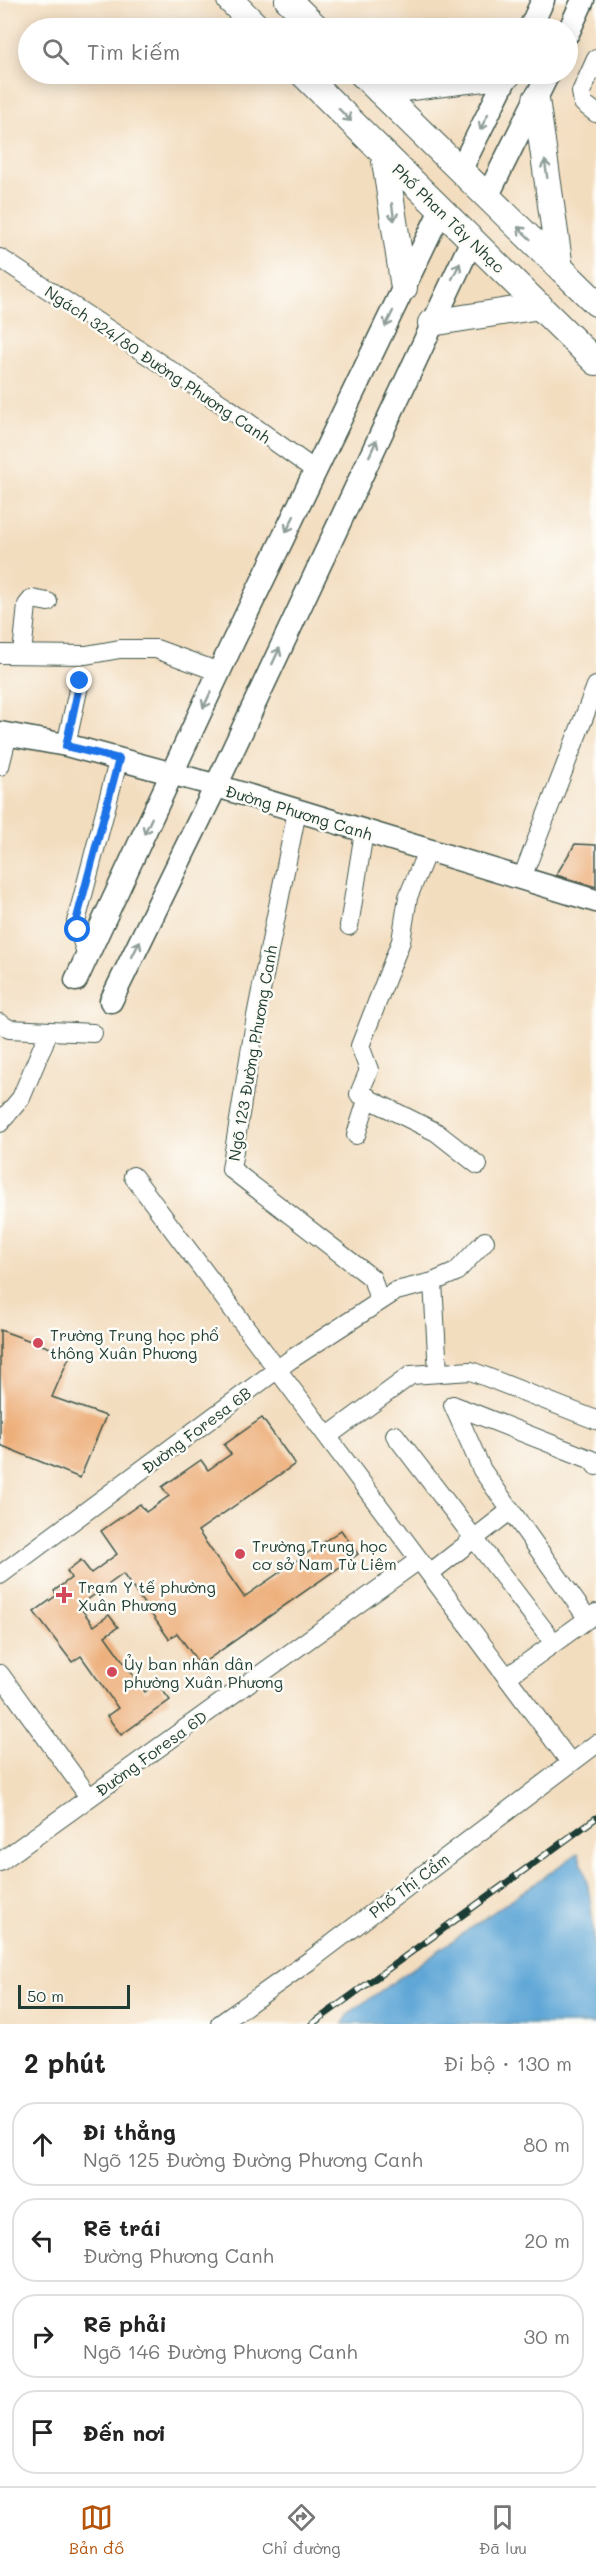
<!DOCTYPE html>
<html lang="vi">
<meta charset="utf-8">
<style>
body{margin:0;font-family:Mali,sans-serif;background:#f2f2f2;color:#222}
.scale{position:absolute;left:18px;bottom:15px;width:112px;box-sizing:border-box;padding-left:6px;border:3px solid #1f3d34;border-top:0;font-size:16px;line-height:21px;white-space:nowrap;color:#1f3d34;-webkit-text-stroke:4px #fdfcf7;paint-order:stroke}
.stop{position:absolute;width:18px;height:18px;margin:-14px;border:4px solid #1a73e8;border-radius:50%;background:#fff}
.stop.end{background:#1a73e8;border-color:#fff;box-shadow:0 2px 6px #0008}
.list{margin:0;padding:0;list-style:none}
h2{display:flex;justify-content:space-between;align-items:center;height:78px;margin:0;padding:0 24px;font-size:26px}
h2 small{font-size:20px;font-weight:400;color:#767676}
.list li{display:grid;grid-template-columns:39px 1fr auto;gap:18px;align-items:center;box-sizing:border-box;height:84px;margin:0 12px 12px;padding:0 12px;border:2px solid #e0e0e0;border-radius:24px}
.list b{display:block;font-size:22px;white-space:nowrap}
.list p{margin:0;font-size:20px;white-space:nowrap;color:#767676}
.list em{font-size:20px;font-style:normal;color:#767676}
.icon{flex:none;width:33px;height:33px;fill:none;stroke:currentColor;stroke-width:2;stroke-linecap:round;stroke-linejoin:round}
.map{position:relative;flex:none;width:596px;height:2024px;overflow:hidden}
.search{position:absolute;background:#fff;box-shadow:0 3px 15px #0003;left:18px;right:18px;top:18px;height:66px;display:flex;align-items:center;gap:15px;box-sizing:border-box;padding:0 21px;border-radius:33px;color:#767676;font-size:22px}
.sheet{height:462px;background:#fff}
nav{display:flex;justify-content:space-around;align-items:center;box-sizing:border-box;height:84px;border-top:2px solid #e0e0e0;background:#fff;font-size:16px;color:#767676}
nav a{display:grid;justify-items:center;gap:3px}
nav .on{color:#b45309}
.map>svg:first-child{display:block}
.water{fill:#61a7d7;stroke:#407286;stroke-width:1.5}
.building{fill:#edaf7a}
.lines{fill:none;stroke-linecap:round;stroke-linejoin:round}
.minor-casing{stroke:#3f5549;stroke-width:20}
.tertiary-casing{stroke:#3f5549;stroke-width:25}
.secondary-casing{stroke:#3f5549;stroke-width:28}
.minor{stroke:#fff;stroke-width:18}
.tertiary{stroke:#fff;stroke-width:22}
.secondary{stroke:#fff;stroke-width:26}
.rail-casing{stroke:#1f3d34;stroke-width:7}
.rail{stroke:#fdfcf7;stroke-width:4.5;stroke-dasharray:14;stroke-linecap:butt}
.oneway{stroke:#8f9e9a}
.route{stroke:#1a73e8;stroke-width:8}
.poi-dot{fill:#d1495b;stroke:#fdfcf7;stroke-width:2}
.labels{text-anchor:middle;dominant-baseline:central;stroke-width:5;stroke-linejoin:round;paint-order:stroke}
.street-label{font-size:16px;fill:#1f3d34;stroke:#fdfcf7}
.poi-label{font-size:16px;fill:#1f3d34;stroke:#fdfcf7;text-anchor:start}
</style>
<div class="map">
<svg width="596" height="2024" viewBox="0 0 596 2024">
<rect width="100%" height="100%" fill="#fdfcf7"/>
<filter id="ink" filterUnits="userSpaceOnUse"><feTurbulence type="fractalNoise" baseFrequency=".0167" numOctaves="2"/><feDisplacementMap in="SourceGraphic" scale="12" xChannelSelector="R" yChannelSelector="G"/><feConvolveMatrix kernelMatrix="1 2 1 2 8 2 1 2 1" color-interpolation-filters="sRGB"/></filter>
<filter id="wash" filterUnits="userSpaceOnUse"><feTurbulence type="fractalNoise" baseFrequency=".008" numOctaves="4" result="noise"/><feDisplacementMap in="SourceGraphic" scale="24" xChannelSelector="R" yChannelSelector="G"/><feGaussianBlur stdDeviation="1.35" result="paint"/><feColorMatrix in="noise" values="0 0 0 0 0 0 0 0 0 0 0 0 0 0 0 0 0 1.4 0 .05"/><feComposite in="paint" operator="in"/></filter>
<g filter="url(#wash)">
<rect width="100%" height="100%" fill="#f3ddbf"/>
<path class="water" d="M578,1853C596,1891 596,1977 596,2024H343L349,2013Z"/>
<g id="blocks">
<path class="building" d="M575,844L596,845V887L556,875Z
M0,1330L70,1355L52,1397L106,1416L80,1478L0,1445Z
M262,1418L295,1464L198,1531L244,1597L341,1530L358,1554L200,1665L177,1633L169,1639L123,1574L79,1606L94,1626L109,1615L118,1627L105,1636L145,1692L157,1683L170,1700L121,1735L107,1716L118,1708L81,1656L72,1662L34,1612L57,1595L54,1591L71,1578L67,1571L81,1560L91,1573L117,1554L101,1531L140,1504L146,1512L169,1496L162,1487L201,1460L208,1470L231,1454L224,1445Z"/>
</g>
</g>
<g filter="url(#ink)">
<use href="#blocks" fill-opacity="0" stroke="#3f5549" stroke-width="1.5"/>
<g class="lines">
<g class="minor-casing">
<path id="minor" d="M596,59L581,92L583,103L596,113
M0,258L228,408L316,471
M0,654L86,655L120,649H156L219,672
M22,654L27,605L32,599L48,602
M66,745L80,681
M0,766L8,734
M297,811L256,1016L231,1169L372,1278L379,1300
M427,851L408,897L401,941L360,1046L369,1070L359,1094L436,1132L478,1165
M522,878L596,686
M349,926L364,832
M87,956L76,922L119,758
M0,1023L9,1029L93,1033
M0,1123L21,1098L49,1031
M356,1135L368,1097
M133,1176L570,1762
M433,1282L438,1373
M453,1405L482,1470L588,1619
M453,1405L592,1460L596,1466
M395,1435L554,1643
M328,1436L411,1375L471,1371L596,1420
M430,1573L511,1510
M0,1575L290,1360L396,1291L433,1282L456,1272L485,1241
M0,1674L89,1797
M507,1677L596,1613
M0,1862L419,1560
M220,2024L312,1959L596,1744"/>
</g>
<g class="tertiary-casing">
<path id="tertiary" d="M530,28L543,0
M568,33L583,0
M460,171L508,74
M487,197L548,74
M0,733L66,745L207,783L596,901
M76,980L233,642L441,210
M111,1001L216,786L472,240"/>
</g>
<g class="secondary-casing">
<path id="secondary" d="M230,0L258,28
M288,0L317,28
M303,74L596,362
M362,74L596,303
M379,91L508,75
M536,99L560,268
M384,154L404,288
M431,323L540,306"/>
</g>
<use href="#minor" class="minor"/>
<use href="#tertiary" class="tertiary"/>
<use href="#secondary" class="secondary"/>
<g class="rail-casing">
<path id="rail" d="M312,2024L596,1818"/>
</g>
<use href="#rail" class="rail"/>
</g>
<defs><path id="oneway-shaft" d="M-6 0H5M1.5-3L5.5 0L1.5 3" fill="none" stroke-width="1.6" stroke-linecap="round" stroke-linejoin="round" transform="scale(1.5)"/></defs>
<g class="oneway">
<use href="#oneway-shaft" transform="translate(345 115) rotate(45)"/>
<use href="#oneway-shaft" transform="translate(484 122) rotate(116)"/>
<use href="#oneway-shaft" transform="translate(546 169) rotate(-98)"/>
<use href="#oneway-shaft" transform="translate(393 212) rotate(82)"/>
<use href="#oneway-shaft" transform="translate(524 233) rotate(-136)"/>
<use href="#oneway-shaft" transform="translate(456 271) rotate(-64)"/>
<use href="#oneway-shaft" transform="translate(389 319) rotate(116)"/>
<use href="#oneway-shaft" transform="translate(373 448) rotate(-65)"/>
<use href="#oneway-shaft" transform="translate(290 524) rotate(116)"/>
<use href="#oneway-shaft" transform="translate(276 656) rotate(-65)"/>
<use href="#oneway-shaft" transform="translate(207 700) rotate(115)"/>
<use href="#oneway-shaft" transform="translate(148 826) rotate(115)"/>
<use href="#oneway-shaft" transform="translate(136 949) rotate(-64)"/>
</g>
</g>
<g class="lines" filter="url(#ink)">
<path class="route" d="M78,930L76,922L119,759L66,746L80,681"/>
</g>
<g class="poi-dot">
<circle cx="38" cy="1343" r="6"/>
<circle cx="240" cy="1554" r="6"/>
<path d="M61 1586h6v6h6v6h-6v6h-6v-6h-6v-6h6z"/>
<circle cx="112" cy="1672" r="6"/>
</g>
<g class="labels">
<g class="street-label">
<text transform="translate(449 218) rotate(44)">Phố Phan Tây Nhạc</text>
<text transform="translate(158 364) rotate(34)">Ngách 324/80 Đường Phương Canh</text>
<text transform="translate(299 812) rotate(17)">Đường Phương Canh</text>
<text transform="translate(252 1053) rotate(-80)">Ngõ 123 Đường Phương Canh</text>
<text transform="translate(196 1430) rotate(-37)">Đường Foresa 6B</text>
<text transform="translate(151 1753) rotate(-36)">Đường Foresa 6D</text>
<text transform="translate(409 1885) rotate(-37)">Phố Thị Cẩm</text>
</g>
<g class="poi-label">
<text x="50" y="1334">Trường Trung học phổ<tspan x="50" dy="18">thông Xuân Phương</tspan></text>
<text x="252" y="1545">Trường Trung học<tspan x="252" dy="18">cơ sở Nam Từ Liêm</tspan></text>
<text x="78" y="1586">Trạm Y tế phường<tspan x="78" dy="18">Xuân Phương</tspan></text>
<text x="124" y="1663">Ủy ban nhân dân<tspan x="124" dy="18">phường Xuân Phương</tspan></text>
</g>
</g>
</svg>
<div class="scale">50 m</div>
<div class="stop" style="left:78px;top:930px"></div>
<div class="stop end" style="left:80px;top:681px"></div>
<div class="search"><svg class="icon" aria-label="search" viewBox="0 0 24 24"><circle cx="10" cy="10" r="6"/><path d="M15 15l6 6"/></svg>Tìm kiếm</div>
</div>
<section class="sheet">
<h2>2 phút<small>Đi bộ · 130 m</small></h2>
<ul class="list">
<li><svg class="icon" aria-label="ahead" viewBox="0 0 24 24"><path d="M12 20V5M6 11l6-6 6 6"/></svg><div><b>Đi thẳng</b><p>Ngõ 125 Đường Đường Phương Canh</p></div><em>80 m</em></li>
<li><svg class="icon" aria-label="left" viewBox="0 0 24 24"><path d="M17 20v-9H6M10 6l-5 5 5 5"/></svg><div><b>Rẽ trái</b><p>Đường Phương Canh</p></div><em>20 m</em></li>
<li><svg class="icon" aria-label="right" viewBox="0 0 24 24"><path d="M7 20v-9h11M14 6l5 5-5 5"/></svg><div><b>Rẽ phải</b><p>Ngõ 146 Đường Phương Canh</p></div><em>30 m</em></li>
<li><svg class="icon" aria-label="arrive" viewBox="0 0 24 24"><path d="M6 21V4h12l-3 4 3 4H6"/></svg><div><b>Đến nơi</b></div></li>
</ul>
</section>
<nav>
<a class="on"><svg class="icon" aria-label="map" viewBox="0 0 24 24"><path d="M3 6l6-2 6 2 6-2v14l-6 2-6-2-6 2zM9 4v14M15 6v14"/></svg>Bản đồ</a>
<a><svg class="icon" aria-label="directions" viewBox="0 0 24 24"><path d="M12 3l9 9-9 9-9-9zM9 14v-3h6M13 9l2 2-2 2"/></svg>Chỉ đường</a>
<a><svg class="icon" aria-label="saved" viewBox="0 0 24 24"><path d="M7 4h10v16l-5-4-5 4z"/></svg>Đã lưu</a>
</nav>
